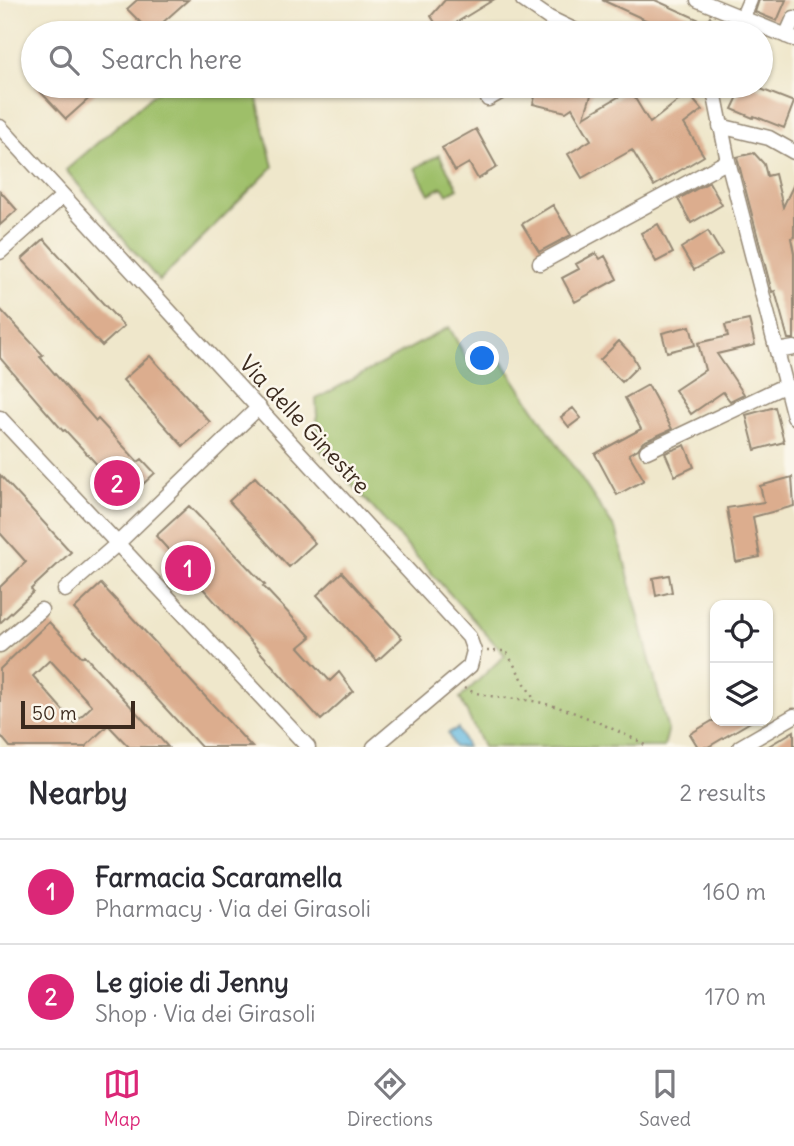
<!DOCTYPE html>
<meta charset="utf-8">
<style>
body{margin:0;font-family:Delius,sans-serif;background:#f2f2f3;color:#2b2b33}
.controls{position:absolute;right:21px;bottom:21px;display:grid;overflow:hidden;border-radius:14px;box-shadow:0 2px 5px #0004}
.controls button{width:63px;height:63px;display:grid;place-items:center;padding:0;border:0;border-bottom:2px solid #e1e1e2;background:#fff;color:#2b2b33;font:35px sans-serif}
.scale{position:absolute;left:21px;bottom:18px;width:114px;box-sizing:border-box;padding-left:7px;border:4px solid #3b2a1e;border-top:0;font-size:19px;line-height:24px;white-space:nowrap;color:#3b2a1e;-webkit-text-stroke:5px #fbf7ec;paint-order:stroke}
.you{position:absolute;left:483px;top:359px;width:24px;height:24px;margin:-18px;border:5px solid #fff;border-radius:50%;background:#1a73e8;box-shadow:0 0 0 10px #1a73e833}
.badge{display:grid;place-items:center;width:46px;height:46px;border-radius:50%;background:#db2777;color:#fff;font-size:23px;font-weight:700}
.pin{position:absolute;translate:-50% -50%;border:4px solid #fff;box-shadow:0 2px 7px #0006}
.list{margin:0;padding:0;list-style:none}
h2{display:flex;justify-content:space-between;align-items:center;height:91px;margin:0;padding:0 28px;font-size:30px}
h2 small{font-size:23px;font-weight:400;color:#7c7c81}
.list li{display:grid;grid-template-columns:46px 1fr auto;gap:21px;align-items:center;box-sizing:border-box;height:105px;padding:0 28px;border-top:2px solid #e1e1e2}
.list b{display:block;font-size:26px;white-space:nowrap}
.list p{margin:0;font-size:23px;white-space:nowrap;color:#7c7c81}
.list em{font-size:23px;font-style:normal;color:#7c7c81}
.icon{flex:none;width:38px;height:38px;fill:none;stroke:currentColor;stroke-width:2;stroke-linecap:round;stroke-linejoin:round}
.map{position:relative;flex:none;width:794px;height:747px;overflow:hidden}
.search{position:absolute;background:#fff;box-shadow:0 2px 5px #0004;left:21px;right:21px;top:21px;height:77px;display:flex;align-items:center;gap:18px;box-sizing:border-box;padding:0 24px;border-radius:38px;color:#7c7c81;font-size:26px}
.sheet{height:301px;background:#fff}
nav{display:flex;justify-content:space-around;align-items:center;box-sizing:border-box;height:98px;border-top:2px solid #e1e1e2;background:#fff;font-size:19px;color:#7c7c81}
nav a{display:grid;justify-items:center;gap:4px}
nav .on{color:#db2777}
.map>svg:first-child{display:block}
.green{fill:#9ebf69;stroke:#6c7444;stroke-width:2}
.water{fill:#62b8df;stroke:#4e717e;stroke-width:2}
.building{fill:#dcad8e;fill-rule:evenodd}
.lines{fill:none;stroke-linecap:round;stroke-linejoin:round}
.street-casing{stroke:#958874;stroke-width:17}
.path{stroke:#958874;stroke-width:2.5;stroke-dasharray:2 5;stroke-linecap:butt}
.street{stroke:#fff;stroke-width:14}
.labels{text-anchor:middle;dominant-baseline:central;stroke-width:5;stroke-linejoin:round;paint-order:stroke}
.street-label{font-size:23px;fill:#3b2a1e;stroke:#fbf7ec}
</style>
<div class="map">
<svg width="794" height="747" viewBox="0 0 794 747">
<rect width="100%" height="100%" fill="#fbf7ec"/>
<filter id="ink" filterUnits="userSpaceOnUse"><feTurbulence type="fractalNoise" baseFrequency=".0143" numOctaves="2"/><feDisplacementMap in="SourceGraphic" scale="14" xChannelSelector="R" yChannelSelector="G"/><feConvolveMatrix kernelMatrix="1 2 1 2 8 2 1 2 1" color-interpolation-filters="sRGB"/></filter>
<filter id="wash" filterUnits="userSpaceOnUse"><feTurbulence type="fractalNoise" baseFrequency=".00686" numOctaves="4" result="noise"/><feDisplacementMap in="SourceGraphic" scale="28" xChannelSelector="R" yChannelSelector="G"/><feGaussianBlur stdDeviation="1.57" result="paint"/><feColorMatrix in="noise" values="0 0 0 0 0 0 0 0 0 0 0 0 0 0 0 0 0 1.4 0 .05"/><feComposite in="paint" operator="in"/></filter>
<g filter="url(#wash)">
<rect width="100%" height="100%" fill="#efe7cb"/>
<path class="green" d="M163,86H254L273,167L159,281L66,170Z
M439,155L458,188L447,194L442,187L429,194L415,168Z
M449,327L473,370L497,354L617,532L668,731L664,747H483L460,698L505,655L319,448L316,399Z"/>
<path class="water" d="M458,728V729L467,747H454L448,733Z"/>
<g id="blocks">
<path class="building" d="M137,0H188L151,33L127,9Z
M445,0H493L441,32L431,16Z
M602,0H655L706,23L710,17L720,24L717,28L726,33H674Z
M759,0H786L777,21L755,12Z
M35,86H103L66,119Z
M538,86H594L584,117L630,90L650,123L688,93L702,110L684,124L704,156L654,186L632,150L582,178L568,154L591,140L572,108L566,112L533,104Z
M743,86H753L794,102L784,128L754,116L753,118L732,109Z
M476,129L497,167L478,179L469,163L455,171L442,148Z
M754,153L764,164L767,176L775,174L783,207L794,184V237L791,238L794,253V339H788L775,291L772,292L737,157Z
M709,182L722,205L691,223L678,199Z
M0,191L17,210L0,225Z
M553,205L571,235L539,252L522,224Z
M658,224L673,253L656,262L641,233Z
M708,231L722,254L694,270L681,248Z
M44,239L124,326L102,346L22,259Z
M596,253L600,259L605,256L617,279L575,302L562,278L579,269L576,264Z
M0,309L43,355L40,357L96,421L98,419L138,462L142,459L155,473L128,498L65,430L63,431L0,358Z
M749,320L755,345L717,354L744,394L730,401L723,392L691,414L675,390L705,370L698,343L728,336L725,325Z
M690,326L695,345L667,352L662,333Z
M619,341L632,355L638,366L622,382L600,360Z
M150,356L210,422L183,446L123,380Z
M648,385L672,429L643,442L638,449L629,454L644,480L617,495L595,454L641,429L625,398Z
M775,407L784,442L755,450L746,415Z
M573,408L581,418L569,427L561,417Z
M685,445L694,467L675,476L665,453Z
M0,475L71,552L31,589L33,592L0,623V587L26,562L0,533Z
M255,477L315,543L289,567L229,501Z
M792,477L794,506L753,517L760,557L736,562L727,508L764,502L760,486Z
M189,506L265,585L263,586L311,637L299,647L330,681L339,672L353,691L321,720L156,536Z
M342,572L402,638L377,661L317,595Z
M669,575L672,592L656,596L653,578Z
M101,584L252,747H201L74,609Z
M49,622L82,657L84,655L168,747H129L108,725L85,747H10L0,735V669ZM50,660L92,706L74,723L33,676Z
M712,721H752L708,747H698L690,734Z
M794,731V747H767Z"/>
</g>
</g>
<g filter="url(#ink)">
<use href="#blocks" fill-opacity="0" stroke="#958874" stroke-width="2"/>
<g class="lines">
<g class="street-casing">
<path id="street" d="M523,0L549,18L580,33
M698,0L794,39
M736,33L750,0
M786,36L794,18
M713,86L728,161L794,417
M488,99L511,86
M720,126L769,138L794,152
M0,127L469,637L474,651L470,666L374,747
M0,252L63,196
M540,263L728,161
M777,351L794,348
M0,418L308,747
M647,451L786,385
M65,590L117,544L259,407
M0,645L41,610
M740,747L794,716"/>
</g>
<path class="path" d="M487,651H506L535,701
M464,688C486,699 510,697 533,701C571,708 606,726 641,742L647,747"/>
<use href="#street" class="street"/>
</g>
</g>
<g class="labels">
<g class="street-label">
<text transform="translate(305 424) rotate(47)">Via delle Ginestre</text>
</g>
</g>
</svg>
<div class="controls">
<button><svg class="icon" aria-label="locate" viewBox="0 0 24 24"><circle cx="12" cy="12" r="6"/><path d="M12 2v4M12 18v4M2 12h4M18 12h4"/></svg></button>
<button><svg class="icon" aria-label="layers" viewBox="0 0 24 24"><path d="M12 4l9 5-9 5-9-5zM3 14l9 5 9-5"/></svg></button>
</div>
<div class="scale">50 m</div>
<div class="you"></div>
<div class="pin badge" style="left:188px;top:568px">1</div>
<div class="pin badge" style="left:117px;top:483px">2</div>
<div class="search"><svg class="icon" aria-label="search" viewBox="0 0 24 24"><circle cx="10" cy="10" r="6"/><path d="M15 15l6 6"/></svg>Search here</div>
</div>
<section class="sheet">
<h2>Nearby<small>2 results</small></h2>
<ul class="list">
<li><span class="badge">1</span><div><b>Farmacia Scaramella</b><p>Pharmacy · Via dei Girasoli</p></div><em>160 m</em></li>
<li><span class="badge">2</span><div><b>Le gioie di Jenny</b><p>Shop · Via dei Girasoli</p></div><em>170 m</em></li>
</ul>
</section>
<nav>
<a class="on"><svg class="icon" aria-label="map" viewBox="0 0 24 24"><path d="M3 6l6-2 6 2 6-2v14l-6 2-6-2-6 2zM9 4v14M15 6v14"/></svg>Map</a>
<a><svg class="icon" aria-label="directions" viewBox="0 0 24 24"><path d="M12 3l9 9-9 9-9-9zM9 14v-3h6M13 9l2 2-2 2"/></svg>Directions</a>
<a><svg class="icon" aria-label="saved" viewBox="0 0 24 24"><path d="M7 4h10v16l-5-4-5 4z"/></svg>Saved</a>
</nav>
